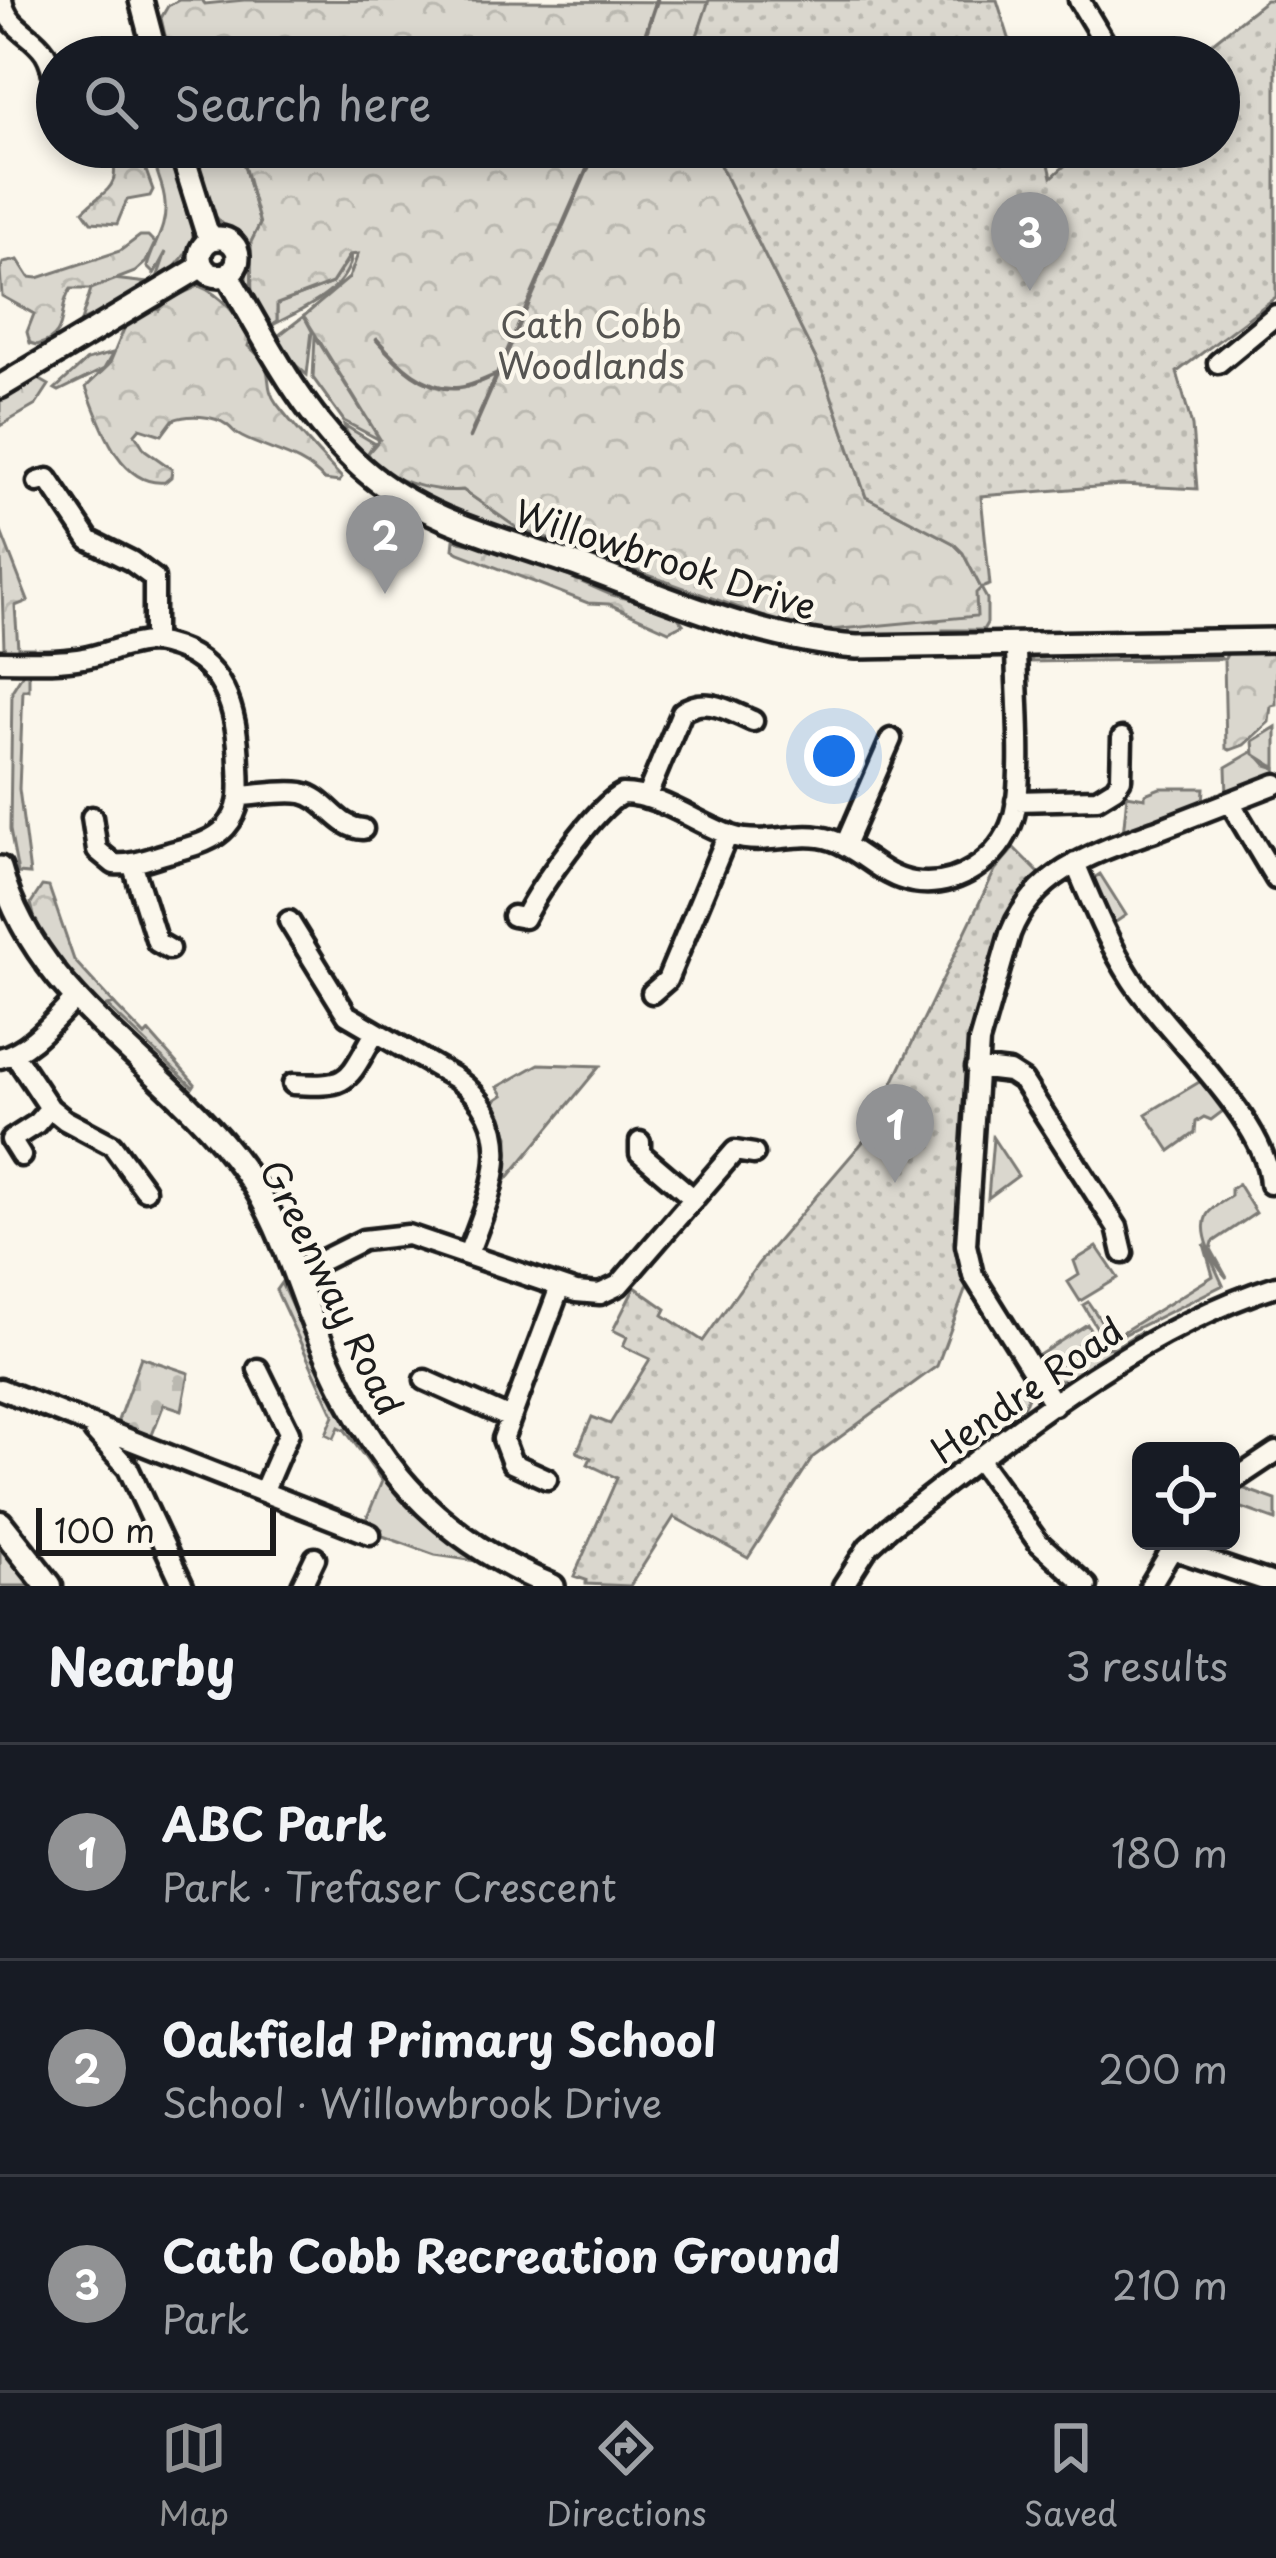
<!DOCTYPE html>
<meta charset="utf-8">
<style>
body{margin:0;font-family:"Playpen Sans",sans-serif;background:#20242c;color:#f1f3f6}
.controls{position:absolute;right:36px;bottom:36px;display:grid;overflow:hidden;border-radius:18px;box-shadow:0 6px 18px #0003}
.controls button{width:108px;height:108px;display:grid;place-items:center;padding:0;border:0;border-bottom:3px solid #363941;background:#171b24;color:#f1f3f6;font:60px sans-serif}
.scale{position:absolute;left:36px;bottom:30px;width:240px;box-sizing:border-box;padding-left:12px;border:6px solid #1c1c1c;border-top:0;font-size:33px;line-height:42px;white-space:nowrap;color:#1c1c1c;-webkit-text-stroke:9px #fbf7ec;paint-order:stroke}
.you{position:absolute;left:834px;top:756px;width:42px;height:42px;margin:-30px;border:9px solid #fff;border-radius:50%;background:#1a73e8;box-shadow:0 0 0 18px #1a73e833}
.badge{display:grid;place-items:center;width:78px;height:78px;border-radius:50%;background:#919294;color:#fff;font-size:39px;font-weight:700}
.pin{position:absolute;translate:-50% -99px;filter:drop-shadow(0 3px 6px #0008)}
.pin::after{content:'';position:absolute;top:63px;width:42px;height:36px;background:inherit;clip-path:polygon(0 0,100% 0,50% 100%)}
.list{margin:0;padding:0;list-style:none}
h2{display:flex;justify-content:space-between;align-items:center;height:156px;margin:0;padding:0 48px;font-size:51px}
h2 small{font-size:39px;font-weight:400;color:#9ea1a6}
.list li{display:grid;grid-template-columns:78px 1fr auto;gap:36px;align-items:center;box-sizing:border-box;height:216px;padding:0 48px;border-top:3px solid #363941}
.list b{display:block;font-size:45px;white-space:nowrap}
.list p{margin:0;font-size:39px;white-space:nowrap;color:#9ea1a6}
.list em{font-size:39px;font-style:normal;color:#9ea1a6}
.icon{flex:none;width:66px;height:66px;fill:none;stroke:currentColor;stroke-width:2;stroke-linecap:round;stroke-linejoin:round}
.map{position:relative;flex:none;width:1276px;height:1586px;overflow:hidden}
.search{position:absolute;background:#171b24;box-shadow:0 6px 18px #0003;left:36px;right:36px;top:36px;height:132px;display:flex;align-items:center;gap:30px;box-sizing:border-box;padding:0 42px;border-radius:66px;color:#9ea1a6;font-size:45px}
.sheet{height:804px;background:#171b24}
nav{display:flex;justify-content:space-around;align-items:center;box-sizing:border-box;height:168px;border-top:3px solid #363941;background:#171b24;font-size:33px;color:#9ea1a6}
nav a{display:grid;justify-items:center;gap:6px}
nav .on{color:#919294}
.map>svg:first-child{display:block}
.grass{fill:#dad7ce;stroke:#7b7a75;stroke-width:3}
.forest{fill:url(#forest-crowns);stroke:#7b7a75;stroke-width:3}
.cemetery{fill:url(#cemetery-stones);stroke:#7b7a75;stroke-width:3}
.park{fill:url(#park-dots);stroke:#7b7a75;stroke-width:3}
.lines{fill:none;stroke-linecap:round;stroke-linejoin:round}
.stream{stroke:#74726e;stroke-width:4.5}
.minor-casing{stroke:#1c1c1c;stroke-width:27}
.tertiary-casing{stroke:#1c1c1c;stroke-width:30}
.secondary-casing{stroke:#1c1c1c;stroke-width:33}
.minor{stroke:#fbf7ec;stroke-width:18}
.tertiary{stroke:#fbf7ec;stroke-width:21}
.secondary{stroke:#fbf7ec;stroke-width:24}
.labels{text-anchor:middle;dominant-baseline:central;stroke-width:9;stroke-linejoin:round;paint-order:stroke}
.park-label{font-size:36px;fill:#555451;stroke:#fbf7ec}
.street-label{font-size:36px;fill:#1c1c1c;stroke:#fbf7ec}
</style>
<div class="map">
<svg width="1276" height="1586" viewBox="0 0 1276 1586">
<defs>
<pattern id="forest-crowns" width="20" height="18" patternUnits="userSpaceOnUse" patternTransform="scale(3)"><rect width="20" height="18" fill="#dad7ce"/><path d="M2 6a3 3 0 1 1 6 0M12 15a3 3 0 1 1 6 0" fill="none" stroke="#bab8b0"/></pattern>
<pattern id="cemetery-stones" width="16" height="16" patternUnits="userSpaceOnUse" patternTransform="scale(3)"><rect width="16" height="16" fill="#dad7ce"/><path d="M2 7V4a2 2 0 0 1 4 0v3zM10 15v-3a2 2 0 0 1 4 0v3z" fill="#bab8b0"/></pattern>
<pattern id="park-dots" width="8" height="8" patternUnits="userSpaceOnUse" patternTransform="scale(3)"><rect width="8" height="8" fill="#dad7ce"/><path d="M2 2h.1M6 6h.1" fill="none" stroke="#bab8b0" stroke-width="1.8" stroke-linecap="round"/></pattern>
</defs>
<rect width="100%" height="100%" fill="#fbf7ec"/>
<filter id="ink" filterUnits="userSpaceOnUse"><feTurbulence type="fractalNoise" baseFrequency=".00833" numOctaves="2"/><feDisplacementMap in="SourceGraphic" scale="24" xChannelSelector="R" yChannelSelector="G"/><feConvolveMatrix kernelMatrix="1 2 1 2 8 2 1 2 1" color-interpolation-filters="sRGB"/></filter>
<g filter="url(#ink)">
<path class="grass" d="M152,147H168C177,173 201,216 191,244C186,257 170,272 160,283L157,278L166,252L154,274L147,267C153,244 167,229 165,203C164,182 152,168 152,147Z
M190,147H239L260,224L251,242L252,303L246,282L247,248L213,214L205,199Z
M352,254C348,292 302,309 273,325L277,321V304L332,283Z
M113,279L148,283L143,285L146,292L81,321L91,289Z
M304,316L312,331L307,375L283,354L274,339Z
M315,336L380,440L344,421L313,378Z
M113,353L104,369L59,391L55,389L87,360Z
M344,425L374,443L368,453C397,474 426,494 463,490L518,528L773,620L820,631L906,620L938,621L981,588L987,599V623L983,630H943V634L842,636L766,624L444,508C405,489 359,469 344,425Z
M24,672H29V690H23L19,789L30,874L18,873L10,830L12,691Z
M1254,751L1266,765L1276,768V777L1227,796L1226,767Z
M1160,788H1204L1203,804L1123,835L1127,795L1145,798V794Z
M1100,874L1126,915L1113,924L1109,923L1092,879Z
M114,1004L145,1036L149,1032L195,1084L193,1087L107,1006Z
M539,1064L600,1066L506,1180L508,1136L494,1101L503,1095L498,1087Z
M1201,1081L1223,1111L1211,1120L1204,1117L1196,1122L1195,1133L1170,1151L1146,1114Z
M993,1138L1018,1176L988,1198Z
M1238,1184L1256,1213L1213,1242L1211,1249L1227,1278C1215,1265 1198,1233 1207,1215C1211,1207 1224,1201 1231,1196V1189Z
M1204,1244L1223,1285L1111,1341L1103,1338L1083,1305L1088,1302L1113,1338L1213,1276Z
M1097,1247L1118,1278L1080,1301L1068,1282L1079,1275L1074,1261Z
M1087,1324L1097,1341L1079,1344L1041,1368L1036,1357Z
M1140,1332L1142,1335L1071,1380L1057,1381L1045,1375L1083,1350L1115,1347Z
M1026,1381C1034,1395 1023,1410 1011,1418L998,1399Z
M349,1427C385,1482 426,1526 483,1562L435,1555L380,1535L382,1529L366,1520L382,1481L345,1430Z
M1242,1488L1276,1500V1520L1231,1504V1497Z
M0,1542L34,1586H0Z"/>
<path class="forest" d="M179,0H202L205,4L244,0L709,2L690,57H170L161,18L168,6Z
M111,147H145L144,165L153,190L150,196L127,200L117,224L91,222L83,211C110,185 121,190 111,147Z
M239,147H711L825,377L866,497L953,543L963,553L981,588L976,593L977,616L820,631L773,620L517,528L463,490C436,493 380,481 368,453L380,439L304,316L349,278L358,254L350,255L332,283L277,304V321L268,328L252,303L251,242L260,224Z
M140,236H148L155,243L146,262L135,272L91,289H71C56,309 72,336 37,345L30,343L27,332L34,314L2,296L0,270L3,263L18,260L29,277L38,278L120,251Z
M199,286C221,294 238,317 251,336L248,346C280,371 260,381 277,404C297,430 319,454 342,478L339,482L324,480C302,455 271,452 242,437C233,433 235,431 227,425C214,415 188,414 173,420L162,435L140,428L135,434L145,450L172,469L171,477L165,482C119,487 99,421 86,387L109,365L127,322L155,306L159,310L168,300Z
M35,377L49,385L36,405L0,426V396Z
M0,529L28,601L15,606L18,648H32L27,653L9,655L4,648Z
M454,540L513,552L609,594L673,611L683,624L669,631L609,604L588,603L459,553L453,549Z
M1228,653H1276V705L1271,706L1269,722L1244,745L1230,750L1226,748L1224,660Z
M1219,656L1222,659L1029,662L1033,658Z
M1276,727V768L1254,754L1253,741Z
M42,886L49,887L74,960L114,1004L103,1007L89,1003L39,937L31,903Z
M281,1283L349,1427L345,1430L339,1427L334,1438L326,1434L334,1415L276,1290Z"/>
<path class="cemetery" d="M141,1357L189,1373L182,1410L164,1404L150,1440L116,1426Z"/>
<path class="park" d="M709,0H997L1015,57H690Z
M1266,0H1276V297L1177,372L1192,426L1197,489L1122,485L981,496L990,585L981,588L963,553L953,543L866,497L825,377L711,147H1045L1052,177L1086,147H1219V57H1194Z
M1014,848L1042,876L972,1041L969,1280L937,1366L813,1457L748,1558L674,1517L630,1586L586,1584V1580L574,1576L617,1478L588,1464L591,1458L577,1452L592,1417L610,1424L650,1359L623,1346L627,1337L613,1330L635,1287L666,1309L663,1315L703,1341L758,1264L867,1137L995,870Z"/>
<g class="lines">
<path class="stream" d="M638,57L657,0
M377,340C397,363 425,392 459,388C471,387 485,379 496,375
M470,437L597,147"/>
<g class="minor-casing">
<path id="minor" d="M2,0C7,28 31,32 45,53C52,64 54,78 57,91
M1079,0L1103,40L1104,57
M1218,363L1276,315
M38,482L48,479L89,540L131,561L154,578V642
M0,661C27,661 57,663 83,658C110,654 137,637 164,644C225,659 238,711 239,766C240,789 242,809 226,827C212,843 188,847 168,853C150,858 132,866 114,864L97,850L92,817
M240,796C259,795 284,790 302,793C327,798 337,828 363,829
M646,798L682,712C706,695 729,711 753,721
M1016,801L1097,799L1115,788L1121,779L1122,738
M1230,802L1276,879
M845,845L891,739
M132,863L157,942L169,949
M1075,863C1092,903 1108,943 1132,980C1169,1036 1267,1120 1270,1184
M513,916L524,918C538,890 595,807 622,794C660,794 697,824 732,836C766,847 799,829 832,840C861,849 881,877 913,882C956,889 1000,860 1013,819C1025,781 1016,689 1016,645
M289,921L347,1015L455,1078C523,1126 492,1191 468,1254
M652,993L667,980L728,834
M14,1054L50,1108L65,1120L112,1145L145,1190
M0,1058C31,1050 53,1021 75,999
M976,1068L1009,1072L1023,1081L1117,1227L1123,1253
M293,1084C352,1087 346,1082 375,1033
M640,1142V1153L694,1199
M21,1156L11,1140L36,1124L50,1108
M295,1274L363,1240L408,1235L576,1292L600,1294L619,1285L735,1151L754,1154
M258,1369L289,1432L264,1490
M425,1380L510,1418
M0,1389L370,1534
M1054,1405L973,1275L966,1245L979,1042L1010,934C1035,869 1101,851 1160,829C1199,814 1237,799 1276,784
M94,1431L128,1468L183,1586
M978,1459L1038,1542L1087,1586
M547,1479L512,1463L503,1439L560,1287
M1231,1482L1276,1452
M1172,1549L1276,1584
M302,1585L315,1558
M843,1586L868,1547L890,1527C1008,1436 1132,1332 1276,1286
M1150,1586L1177,1541"/>
</g>
<g class="tertiary-casing">
<path id="tertiary" d="M141,0L156,57
M180,147L206,230L213,239
M200 257a19 19 0 1 1 38 0a19 19 0 1 1-38 0Z
M227,274C266,341 303,416 362,468C420,520 505,540 577,565C668,598 759,640 857,647L1276,640
M0,387L202,266
M0,868C36,1002 167,1063 243,1169C274,1211 290,1262 308,1310C360,1443 417,1530 553,1586"/>
</g>
<g class="secondary-casing">
<path id="secondary" d="M0,1524L49,1586"/>
</g>
<use href="#minor" class="minor"/>
<use href="#tertiary" class="tertiary"/>
<use href="#secondary" class="secondary"/>
</g>
</g>
<g class="labels">
<g class="park-label">
<text x="591" y="323">Cath Cobb<tspan x="591" dy="41">Woodlands</tspan></text>
</g>
<g class="street-label">
<text transform="translate(666 558) rotate(18)">Willowbrook Drive</text>
<text transform="translate(333 1287) rotate(64)">Greenway Road</text>
<text transform="translate(1026 1389) rotate(-35)">Hendre Road</text>
</g>
</g>
</svg>
<div class="controls">
<button><svg class="icon" aria-label="locate" viewBox="0 0 24 24"><circle cx="12" cy="12" r="6"/><path d="M12 2v4M12 18v4M2 12h4M18 12h4"/></svg></button>
</div>
<div class="scale">100 m</div>
<div class="you"></div>
<div class="pin badge" style="left:895px;top:1183px">1</div>
<div class="pin badge" style="left:385px;top:594px">2</div>
<div class="pin badge" style="left:1030px;top:291px">3</div>
<div class="search"><svg class="icon" aria-label="search" viewBox="0 0 24 24"><circle cx="10" cy="10" r="6"/><path d="M15 15l6 6"/></svg>Search here</div>
</div>
<section class="sheet">
<h2>Nearby<small>3 results</small></h2>
<ul class="list">
<li><span class="badge">1</span><div><b>ABC Park</b><p>Park · Trefaser Crescent</p></div><em>180 m</em></li>
<li><span class="badge">2</span><div><b>Oakfield Primary School</b><p>School · Willowbrook Drive</p></div><em>200 m</em></li>
<li><span class="badge">3</span><div><b>Cath Cobb Recreation Ground</b><p>Park</p></div><em>210 m</em></li>
</ul>
</section>
<nav>
<a class="on"><svg class="icon" aria-label="map" viewBox="0 0 24 24"><path d="M3 6l6-2 6 2 6-2v14l-6 2-6-2-6 2zM9 4v14M15 6v14"/></svg>Map</a>
<a><svg class="icon" aria-label="directions" viewBox="0 0 24 24"><path d="M12 3l9 9-9 9-9-9zM9 14v-3h6M13 9l2 2-2 2"/></svg>Directions</a>
<a><svg class="icon" aria-label="saved" viewBox="0 0 24 24"><path d="M7 4h10v16l-5-4-5 4z"/></svg>Saved</a>
</nav>
